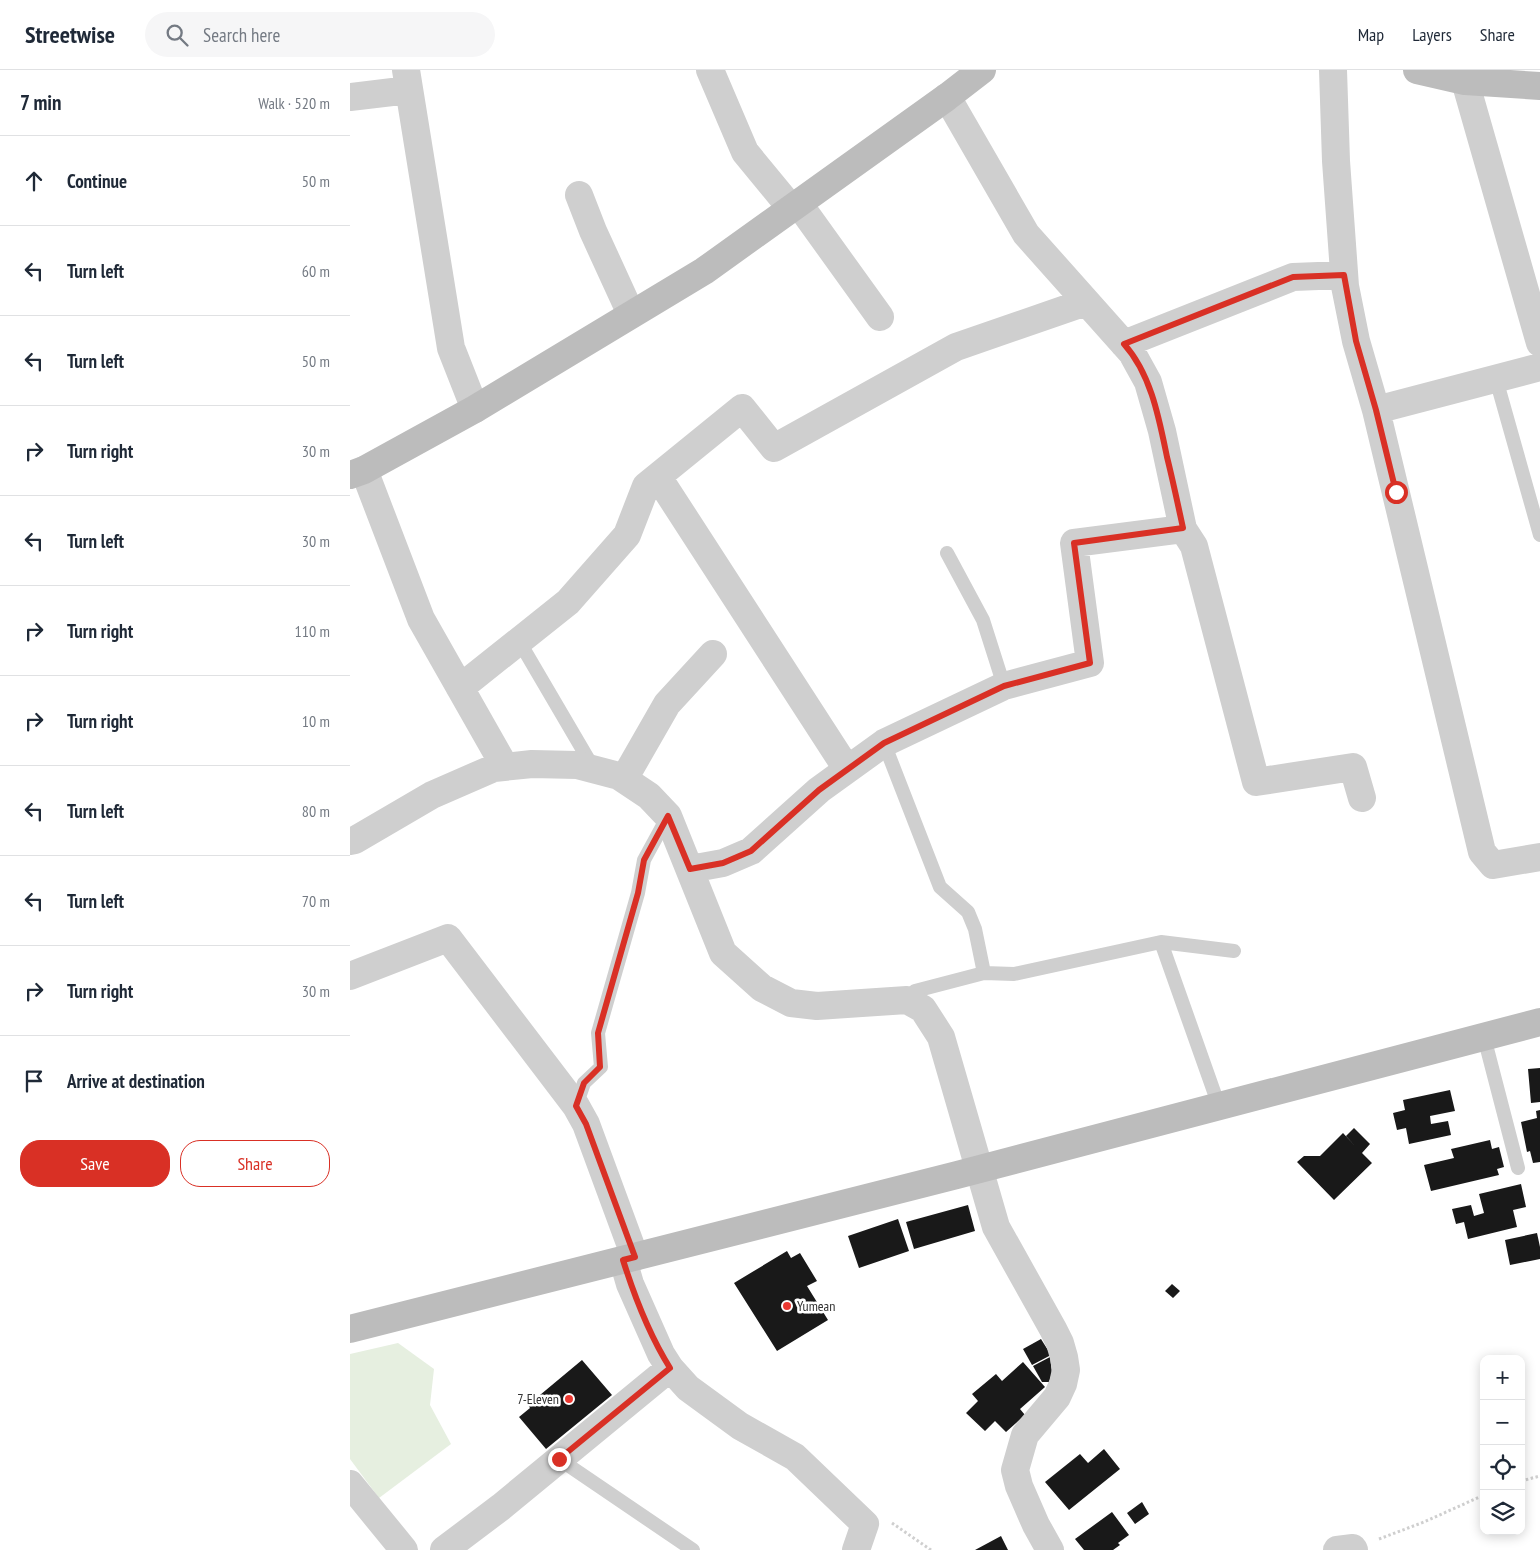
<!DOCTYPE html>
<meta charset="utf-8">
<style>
body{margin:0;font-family:"PT Sans Narrow",sans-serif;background:#f6f6f7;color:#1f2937}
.controls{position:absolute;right:15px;bottom:15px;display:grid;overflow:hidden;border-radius:10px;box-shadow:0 2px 12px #0003}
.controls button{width:45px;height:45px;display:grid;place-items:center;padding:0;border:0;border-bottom:1px solid #e0e1e3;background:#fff;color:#1f2937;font:25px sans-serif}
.stop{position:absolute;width:15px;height:15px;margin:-11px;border:4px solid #d93025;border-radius:50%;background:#fff}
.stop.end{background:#d93025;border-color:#fff;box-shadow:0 1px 5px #0008}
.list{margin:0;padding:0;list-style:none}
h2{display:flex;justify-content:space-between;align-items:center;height:65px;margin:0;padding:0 20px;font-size:21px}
h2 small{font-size:16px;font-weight:400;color:#747a83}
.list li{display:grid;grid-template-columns:32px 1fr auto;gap:15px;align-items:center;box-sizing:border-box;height:90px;padding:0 20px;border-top:1px solid #e0e1e3}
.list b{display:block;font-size:19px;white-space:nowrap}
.list em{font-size:16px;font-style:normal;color:#747a83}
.actions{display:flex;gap:10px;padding:15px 20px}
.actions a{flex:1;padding:11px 0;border:1px solid #d93025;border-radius:20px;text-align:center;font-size:18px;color:#d93025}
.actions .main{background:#d93025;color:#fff}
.icon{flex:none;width:28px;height:28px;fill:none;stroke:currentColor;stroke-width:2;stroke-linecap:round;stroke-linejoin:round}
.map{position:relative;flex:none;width:1190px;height:1480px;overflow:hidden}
header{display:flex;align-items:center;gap:30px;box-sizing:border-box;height:70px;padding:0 25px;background:#fff;border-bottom:1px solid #e0e1e3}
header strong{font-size:24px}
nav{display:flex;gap:28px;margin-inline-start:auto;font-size:18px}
.search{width:350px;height:45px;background:#f6f6f7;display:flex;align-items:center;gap:12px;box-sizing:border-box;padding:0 18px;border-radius:28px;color:#747a83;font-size:19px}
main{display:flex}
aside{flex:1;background:#fff}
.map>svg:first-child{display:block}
.green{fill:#e6efe0}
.building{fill:#191919}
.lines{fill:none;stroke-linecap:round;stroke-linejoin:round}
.path{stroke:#cfcfcf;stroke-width:3;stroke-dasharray:2.5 2.5;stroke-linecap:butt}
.lane{stroke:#cfcfcf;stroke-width:14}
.street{stroke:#cfcfcf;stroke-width:28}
.secondary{stroke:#bcbcbc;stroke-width:28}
.route{stroke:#d93025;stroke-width:6}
.poi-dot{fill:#eb3831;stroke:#fff;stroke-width:2}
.labels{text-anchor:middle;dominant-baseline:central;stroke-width:5;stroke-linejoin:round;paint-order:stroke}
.poi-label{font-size:14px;fill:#323232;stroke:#fff;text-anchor:start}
</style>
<header>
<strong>Streetwise</strong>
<div class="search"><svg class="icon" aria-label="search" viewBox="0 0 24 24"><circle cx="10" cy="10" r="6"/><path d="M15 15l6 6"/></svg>Search here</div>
<nav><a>Map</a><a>Layers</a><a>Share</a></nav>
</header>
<main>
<aside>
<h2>7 min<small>Walk · 520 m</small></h2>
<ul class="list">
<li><svg class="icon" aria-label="ahead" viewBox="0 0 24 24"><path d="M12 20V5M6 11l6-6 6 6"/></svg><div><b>Continue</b></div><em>50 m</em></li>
<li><svg class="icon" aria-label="left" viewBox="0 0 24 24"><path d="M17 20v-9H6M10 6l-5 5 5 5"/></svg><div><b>Turn left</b></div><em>60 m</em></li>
<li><svg class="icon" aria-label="left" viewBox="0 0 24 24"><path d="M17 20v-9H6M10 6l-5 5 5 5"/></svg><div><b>Turn left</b></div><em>50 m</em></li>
<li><svg class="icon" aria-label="right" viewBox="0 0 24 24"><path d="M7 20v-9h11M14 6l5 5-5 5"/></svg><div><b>Turn right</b></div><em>30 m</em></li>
<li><svg class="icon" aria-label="left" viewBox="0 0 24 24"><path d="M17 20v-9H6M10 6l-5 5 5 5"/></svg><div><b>Turn left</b></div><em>30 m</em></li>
<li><svg class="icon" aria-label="right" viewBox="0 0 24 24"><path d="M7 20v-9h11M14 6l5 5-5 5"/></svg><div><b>Turn right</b></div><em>110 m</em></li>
<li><svg class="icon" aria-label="right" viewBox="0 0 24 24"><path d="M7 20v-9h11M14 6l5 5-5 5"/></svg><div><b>Turn right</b></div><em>10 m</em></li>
<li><svg class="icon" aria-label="left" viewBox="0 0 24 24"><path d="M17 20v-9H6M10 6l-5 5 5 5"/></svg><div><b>Turn left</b></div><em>80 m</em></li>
<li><svg class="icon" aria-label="left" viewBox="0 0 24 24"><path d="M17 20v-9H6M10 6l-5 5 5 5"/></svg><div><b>Turn left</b></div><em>70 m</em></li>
<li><svg class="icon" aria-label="right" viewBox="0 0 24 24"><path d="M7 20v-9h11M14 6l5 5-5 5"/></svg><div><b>Turn right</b></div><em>30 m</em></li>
<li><svg class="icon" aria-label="arrive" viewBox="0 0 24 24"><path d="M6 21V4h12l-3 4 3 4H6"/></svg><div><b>Arrive at destination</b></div></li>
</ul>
<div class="actions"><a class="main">Save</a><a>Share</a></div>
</aside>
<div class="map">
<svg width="1190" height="1480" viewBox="0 0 1190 1480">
<rect width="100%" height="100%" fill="#fff"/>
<path class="green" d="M48,1273L84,1299L80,1335L101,1374L29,1428L0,1389V1284Z"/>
<path class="building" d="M1190,998V1032L1181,1033L1178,999Z
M1100,1020L1105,1041L1080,1046L1081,1054L1098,1051L1101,1065L1059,1074L1056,1058L1047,1060L1043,1043L1055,1040L1053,1030Z
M1190,1040V1092L1183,1093L1180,1081L1177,1082L1171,1052L1187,1048L1186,1041Z
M1004,1058L1020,1074L1012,1083L1022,1093L984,1130L947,1092L954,1086H970L993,1063L1005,1076L996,1066Z
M1140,1070L1142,1079L1149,1077L1154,1097L1147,1099L1149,1105L1081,1121L1074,1095L1104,1088L1101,1079Z
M1171,1114L1176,1137L1163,1140L1167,1157L1118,1169L1114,1152L1106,1154L1102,1139L1121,1135L1124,1146L1134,1143L1129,1124Z
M618,1135L625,1161L564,1179L556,1152Z
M548,1149L559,1181L509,1198L498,1166Z
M1187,1163L1190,1177V1189L1160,1195L1155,1170Z
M437,1181L441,1188L450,1183L467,1211L457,1216L478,1250L427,1281L384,1213Z
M822,1214L830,1221L823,1228L815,1221Z
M691,1269L701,1285L682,1295L673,1279Z
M700,1287L702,1303L699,1312H692L683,1296Z
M232,1290L262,1325L196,1379L169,1347L180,1338L178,1335Z
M673,1292L695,1317L670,1339L675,1345L656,1362L645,1351L635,1361L616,1343L628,1331L622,1324L646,1304L652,1311Z
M754,1379L770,1399L719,1440L695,1412L730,1384L738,1393Z
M792,1432L799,1444L785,1454L777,1443Z
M762,1442L779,1465L768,1473L770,1475L763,1480H734L725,1469Z
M651,1466L658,1480H625Z"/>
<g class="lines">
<path class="path" d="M1171,1411L1190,1406
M542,1453L581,1480
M1029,1469L1074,1452L1134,1425"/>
<path class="lane" d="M1146,309L1190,465
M597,483L633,550L654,616
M169,571L244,699
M534,673L590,817L618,842L625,859L634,903
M811,872L869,1036
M557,930L565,921L634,903L664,904L811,872L884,881
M1134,967L1168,1098
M226,1036L234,1013L251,997L248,963L288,823L294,790L318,746
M209,1389L343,1480"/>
<path class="street" d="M56,0L101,278L125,339
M360,0L395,82L441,138
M983,0L986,91L995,216L1006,271L1026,340L1132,782L1143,795L1190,787
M1115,11L1190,273
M0,27L59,20
M597,27L676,164L782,283L798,312L812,361L833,459L844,476L906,712L1003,697L1012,728
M229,125L243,161L281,244
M448,133L530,247
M774,274L943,207L994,205
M1026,340L1190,297
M14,400L71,549L155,697
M308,407L497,699
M110,618L218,532L277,465L296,416L392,338L424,378L606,277L736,232
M274,709L317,634L363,584
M0,771L5,770L82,725L144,698L182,694L227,695L269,706L299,726L318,746L373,883L412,918L441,933L467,936L557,930L573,939L591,967L646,1157L703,1259L710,1273L714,1287L716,1300L713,1314L707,1327L675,1365L665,1400L669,1416L686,1455L700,1480
M340,799L373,793L401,781L469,720L534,673L654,616L740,593L724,473L833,459
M0,906L98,868L226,1036L236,1054L285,1187
M273,1190L280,1214L311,1284L320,1298L338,1318L390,1356L445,1387L515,1454L506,1480
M0,1414L54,1480
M94,1480L151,1437L320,1298
M987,1480L1003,1478L1004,1480"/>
<path class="secondary" d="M1067,0L1115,11L1190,16
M0,405L14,400L125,339L354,201L597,27L632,0
M0,1259L607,1105L1190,952"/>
</g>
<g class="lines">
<path class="route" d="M209,1389L320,1298C300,1266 284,1225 273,1190L285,1187L236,1054L226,1036L234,1013L250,997L248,963L288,823L294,790L318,746L340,799L373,793L401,781L469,720L534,673L654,616L740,593L724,473L833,458C828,435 823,411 817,387C809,348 801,304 774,274L943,207L994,205L1006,271L1026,340L1046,422"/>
</g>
<g class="poi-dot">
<circle cx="437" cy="1236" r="5"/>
<circle cx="219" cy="1329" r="5"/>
</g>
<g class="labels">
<g class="poi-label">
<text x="447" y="1236">Yumean</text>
<text x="209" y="1329" text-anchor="end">7-Eleven</text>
</g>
</g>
</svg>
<div class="controls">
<button>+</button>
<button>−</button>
<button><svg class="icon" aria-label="locate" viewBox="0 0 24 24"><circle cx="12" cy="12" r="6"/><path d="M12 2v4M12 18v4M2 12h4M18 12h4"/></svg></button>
<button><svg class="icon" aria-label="layers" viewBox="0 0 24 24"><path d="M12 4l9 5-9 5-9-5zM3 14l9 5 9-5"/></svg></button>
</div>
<div class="stop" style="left:1046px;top:422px"></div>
<div class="stop end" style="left:209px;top:1389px"></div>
</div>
</main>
